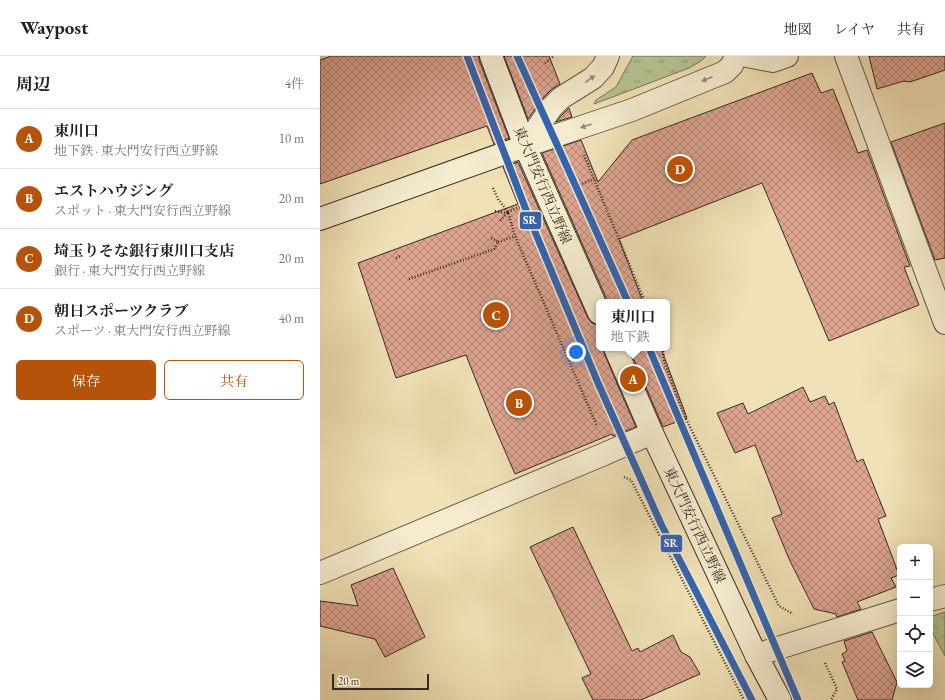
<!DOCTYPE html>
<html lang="ja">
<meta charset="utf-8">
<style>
body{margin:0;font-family:"EB Garamond","Noto Serif JP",serif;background:#f6f6f6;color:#202124}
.controls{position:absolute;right:12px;bottom:12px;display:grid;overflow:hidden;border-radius:6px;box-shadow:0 4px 16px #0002}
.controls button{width:36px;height:36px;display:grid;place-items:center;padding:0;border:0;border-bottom:1px solid #e0e0e0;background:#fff;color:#202124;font:20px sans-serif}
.scale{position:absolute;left:12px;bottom:10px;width:97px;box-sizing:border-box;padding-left:4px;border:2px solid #382920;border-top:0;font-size:11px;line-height:14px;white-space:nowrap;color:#382920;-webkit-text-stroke:3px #f5ecd0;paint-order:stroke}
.you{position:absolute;left:256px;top:296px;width:14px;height:14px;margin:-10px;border:3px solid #fff;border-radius:50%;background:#1a73e8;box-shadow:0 0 0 6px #1a73e833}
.badge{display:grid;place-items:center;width:26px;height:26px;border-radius:50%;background:#b45309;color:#fff;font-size:13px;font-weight:700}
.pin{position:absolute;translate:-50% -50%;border:2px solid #fff;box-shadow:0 1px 4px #0006}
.popup{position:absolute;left:276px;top:243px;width:74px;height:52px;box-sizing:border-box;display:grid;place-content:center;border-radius:6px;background:#fff;filter:drop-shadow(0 1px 3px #0005);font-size:13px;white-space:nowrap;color:#757577}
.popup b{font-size:15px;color:#202124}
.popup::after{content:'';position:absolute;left:50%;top:100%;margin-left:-8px;border:8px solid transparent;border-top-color:#fff}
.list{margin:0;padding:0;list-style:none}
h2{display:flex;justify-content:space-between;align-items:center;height:52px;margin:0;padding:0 16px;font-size:17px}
h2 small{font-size:13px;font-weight:400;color:#757577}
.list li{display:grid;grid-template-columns:26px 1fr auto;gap:12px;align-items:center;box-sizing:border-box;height:60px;padding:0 16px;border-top:1px solid #e0e0e0}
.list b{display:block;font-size:15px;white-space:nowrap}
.list p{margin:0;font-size:13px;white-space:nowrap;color:#757577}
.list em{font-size:13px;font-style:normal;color:#757577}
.actions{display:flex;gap:8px;padding:12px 16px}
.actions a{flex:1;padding:9px 0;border:1px solid #b45309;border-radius:6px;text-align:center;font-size:14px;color:#b45309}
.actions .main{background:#b45309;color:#fff}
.icon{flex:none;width:22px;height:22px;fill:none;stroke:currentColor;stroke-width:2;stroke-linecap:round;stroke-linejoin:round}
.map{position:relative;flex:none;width:625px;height:644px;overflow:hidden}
header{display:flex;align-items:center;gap:24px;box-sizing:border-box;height:56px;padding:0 20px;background:#fff;border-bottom:1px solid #e0e0e0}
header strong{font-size:19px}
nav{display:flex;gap:22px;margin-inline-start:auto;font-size:14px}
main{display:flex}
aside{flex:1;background:#fff}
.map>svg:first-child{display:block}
.grass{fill:url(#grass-tufts);stroke:#777658}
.forest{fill:url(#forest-crowns);stroke:#777658}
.building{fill:url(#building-cross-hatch);stroke:#382920}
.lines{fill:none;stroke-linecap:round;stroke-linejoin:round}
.street-casing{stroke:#665746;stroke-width:24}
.secondary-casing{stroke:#382920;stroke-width:24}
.path{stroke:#382920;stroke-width:2.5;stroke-dasharray:1 2;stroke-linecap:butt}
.street{stroke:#f5ecd0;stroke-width:22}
.secondary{stroke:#f5ecd0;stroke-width:22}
.metro-1-casing{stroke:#f5ecd0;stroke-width:10}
.metro-1{stroke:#3564af;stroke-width:7}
.oneway{fill:#968a78}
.labels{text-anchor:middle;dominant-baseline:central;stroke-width:3.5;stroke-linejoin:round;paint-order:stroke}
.street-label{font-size:14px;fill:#382920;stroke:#f5ecd0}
.line-badge{stroke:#f5ecd0;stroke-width:1.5}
.badge-label{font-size:11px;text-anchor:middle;font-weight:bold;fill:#fff}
</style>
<header>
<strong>Waypost</strong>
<nav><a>地図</a><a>レイヤ</a><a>共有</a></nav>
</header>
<main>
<aside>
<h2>周辺<small>4件</small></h2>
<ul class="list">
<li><span class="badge">A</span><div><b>東川口</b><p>地下鉄 · 東大門安行西立野線</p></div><em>10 m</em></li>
<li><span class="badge">B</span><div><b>エストハウジング</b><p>スポット · 東大門安行西立野線</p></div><em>20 m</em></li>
<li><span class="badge">C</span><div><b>埼玉りそな銀行東川口支店</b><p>銀行 · 東大門安行西立野線</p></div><em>20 m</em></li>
<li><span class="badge">D</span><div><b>朝日スポーツクラブ</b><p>スポーツ · 東大門安行西立野線</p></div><em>40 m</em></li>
</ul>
<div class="actions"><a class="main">保存</a><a>共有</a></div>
</aside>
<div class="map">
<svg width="625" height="644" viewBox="0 0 625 644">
<defs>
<pattern id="grass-tufts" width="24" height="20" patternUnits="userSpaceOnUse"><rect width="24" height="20" fill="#b6c391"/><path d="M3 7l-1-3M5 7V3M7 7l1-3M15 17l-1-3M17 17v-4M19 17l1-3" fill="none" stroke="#959e76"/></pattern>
<pattern id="forest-crowns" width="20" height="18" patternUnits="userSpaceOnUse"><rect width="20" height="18" fill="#b6c391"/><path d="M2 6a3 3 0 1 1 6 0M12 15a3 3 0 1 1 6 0" fill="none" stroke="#959e76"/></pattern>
<pattern id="building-cross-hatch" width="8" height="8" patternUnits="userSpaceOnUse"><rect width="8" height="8" fill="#dda490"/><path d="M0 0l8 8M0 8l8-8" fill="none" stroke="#b48675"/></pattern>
</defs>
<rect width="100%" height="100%" fill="#f0e1b6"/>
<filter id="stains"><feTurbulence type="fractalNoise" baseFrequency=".005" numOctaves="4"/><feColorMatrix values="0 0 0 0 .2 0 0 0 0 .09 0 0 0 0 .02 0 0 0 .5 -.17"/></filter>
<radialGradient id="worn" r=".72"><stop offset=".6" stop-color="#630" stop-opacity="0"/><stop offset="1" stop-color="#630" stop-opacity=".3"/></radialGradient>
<path class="grass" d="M313,0H386L381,5L369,12L274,48L276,44L296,31Z"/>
<path class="forest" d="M625,556V600L610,572V561Z"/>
<path class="building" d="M12,0H159V4L189,82L174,88L167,70L0,128V4Z
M184,0H229L240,28L232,33L222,43L208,63Z
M549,0H625V14L590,26L584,25L557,33Z
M492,17L501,37L513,33L538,97L547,94L590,210L584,211L599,249L509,285L442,127L299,183L323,246H288L222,97L261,84L278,126L312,84Z
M249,52L252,61L236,66L241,60Z
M625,67V202L615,204L571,86Z
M198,106L268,262L272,267L279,269V292H283L284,297L316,371L293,380L292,378L195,418L172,365L146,299L76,322L38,207L198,148L183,111Z
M309,292H341L367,362L343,371Z
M483,331L490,346L505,340L509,349L514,346L537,406L543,403L566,460L558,463L579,519L571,522L576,531L537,546L541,553L517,561L516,558L494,553L470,505L452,462L462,458L435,389L415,397L397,357L423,347L428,358Z
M253,471L312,595L318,592L320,596L353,579L361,596L370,601L380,618L321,644H273L262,622L271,618L210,491Z
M73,512L105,581L65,601L55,583L0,570V545L38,550L31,529Z
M552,576L577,626L572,644H538L522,606L525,605L522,598L527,595L524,585Z"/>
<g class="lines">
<g class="street-casing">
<path id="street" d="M427,0L453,5L467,0
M526,0L625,267
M205,90L312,54L405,16L412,9L416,0
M205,90L231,52L241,42L273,22L283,11L288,0
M0,517L282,399L332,377
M610,544L625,540
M436,599L580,554"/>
</g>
<g class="secondary-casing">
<path id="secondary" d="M171,0L205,90L279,257
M0,163L205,90
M295,292L332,377L436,599L460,644"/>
</g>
<path class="path" d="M225,7L234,0
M264,99L325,246
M254,131L274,123
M173,132L178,143L188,156L195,180L277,370
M175,155L187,157L179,166
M188,156L202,150
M178,186L195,180
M76,202L80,200
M89,223L174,193L178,186L171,182
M343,292L344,306L365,361L459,550L473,558
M304,421L311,424L424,644
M505,607L517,633L511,644"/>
<use href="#street" class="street"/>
<use href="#secondary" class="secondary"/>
<g class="metro-1-casing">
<path id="metro-1" d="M147,0L208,159L278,327L341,468L432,644
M197,0L308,246
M329,292L478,644"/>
</g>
<use href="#metro-1" class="metro-1"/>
</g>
<defs><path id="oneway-solid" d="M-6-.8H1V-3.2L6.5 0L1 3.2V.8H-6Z"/></defs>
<g class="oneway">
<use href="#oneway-solid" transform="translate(270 23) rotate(-36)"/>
<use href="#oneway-solid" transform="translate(387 23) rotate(158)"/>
<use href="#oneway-solid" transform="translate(266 70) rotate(161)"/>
</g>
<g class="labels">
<g class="street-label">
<text transform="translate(223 129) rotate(67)">東大門安行西立野線</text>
<text transform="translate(375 469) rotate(65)">東大門安行西立野線</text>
</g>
</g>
<g class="line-badge">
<rect x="199" y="155" width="23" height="19" rx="4" fill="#3564af"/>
<rect x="340" y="478" width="23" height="19" rx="4" fill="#3564af"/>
</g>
<g class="badge-label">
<text x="210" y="168">SR</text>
<text x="351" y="491">SR</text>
</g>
<rect width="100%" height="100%" filter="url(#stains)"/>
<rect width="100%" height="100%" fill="url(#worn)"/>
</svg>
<div class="controls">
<button>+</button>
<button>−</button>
<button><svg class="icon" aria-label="locate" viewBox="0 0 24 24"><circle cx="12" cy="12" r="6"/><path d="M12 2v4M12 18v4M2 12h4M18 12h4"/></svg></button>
<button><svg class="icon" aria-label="layers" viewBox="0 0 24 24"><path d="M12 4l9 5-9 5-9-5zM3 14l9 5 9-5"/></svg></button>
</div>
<div class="scale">20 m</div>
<div class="you"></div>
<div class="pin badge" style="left:313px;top:323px">A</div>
<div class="popup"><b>東川口</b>地下鉄</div>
<div class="pin badge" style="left:199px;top:347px">B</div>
<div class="pin badge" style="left:176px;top:259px">C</div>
<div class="pin badge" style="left:360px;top:113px">D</div>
</div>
</main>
